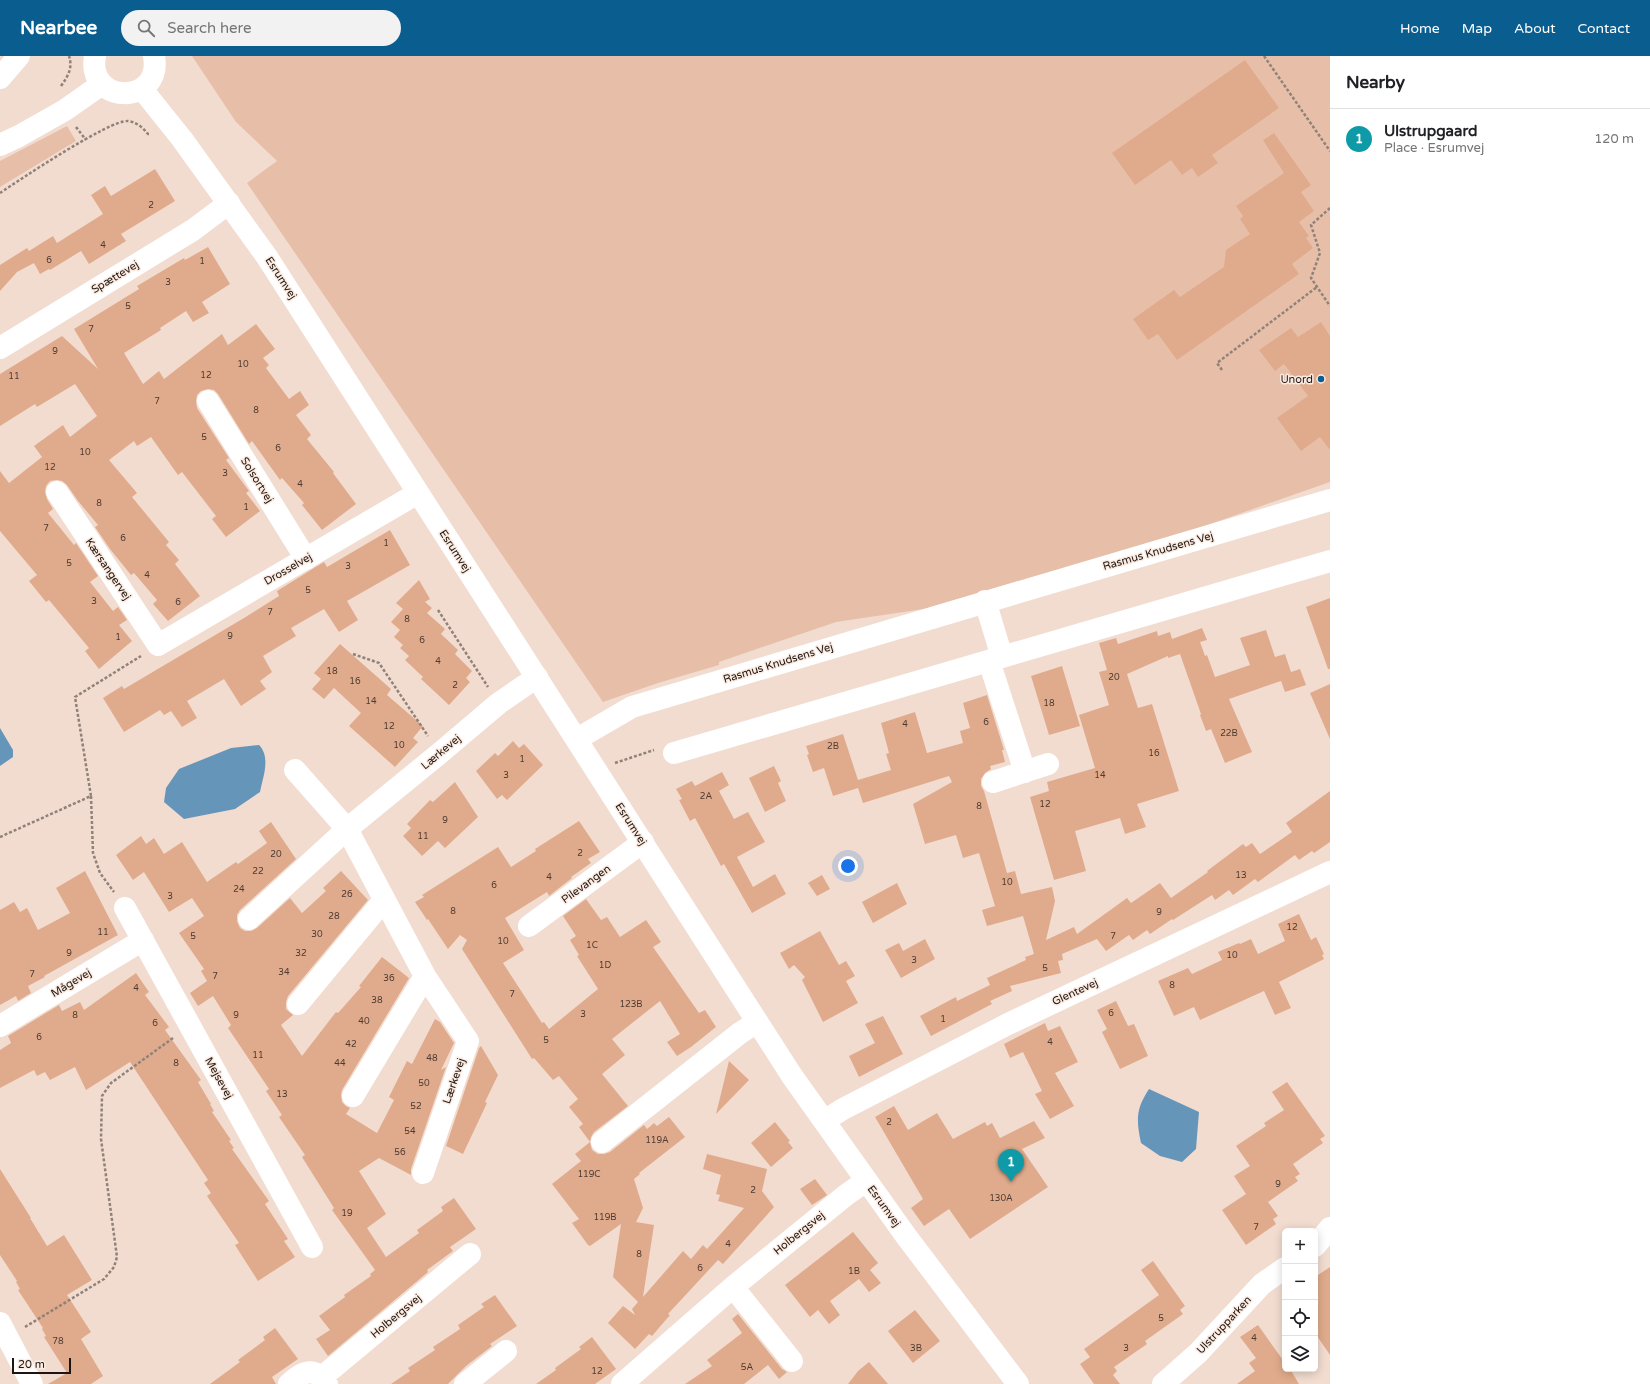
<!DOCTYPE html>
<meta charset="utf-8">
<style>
body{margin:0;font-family:"Varela Round",sans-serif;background:#f2f2f2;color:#202124}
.controls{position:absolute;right:12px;bottom:12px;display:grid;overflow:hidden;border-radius:6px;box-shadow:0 2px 10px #0003}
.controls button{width:36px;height:36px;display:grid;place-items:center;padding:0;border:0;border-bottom:1px solid #e0e0e0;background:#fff;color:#202124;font:20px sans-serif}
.scale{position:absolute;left:12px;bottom:10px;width:59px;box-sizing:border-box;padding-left:4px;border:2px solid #1c1511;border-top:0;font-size:11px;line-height:14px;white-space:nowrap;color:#1c1511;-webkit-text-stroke:3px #fcebe1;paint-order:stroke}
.you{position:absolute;left:848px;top:810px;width:14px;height:14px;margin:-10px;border:3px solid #fff;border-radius:50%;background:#1a73e8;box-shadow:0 0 0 6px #1a73e833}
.badge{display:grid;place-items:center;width:26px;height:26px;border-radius:50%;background:#0a5d8f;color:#fff;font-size:13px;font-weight:700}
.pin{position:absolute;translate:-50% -33px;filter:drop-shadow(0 1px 2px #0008)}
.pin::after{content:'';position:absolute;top:21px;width:14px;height:12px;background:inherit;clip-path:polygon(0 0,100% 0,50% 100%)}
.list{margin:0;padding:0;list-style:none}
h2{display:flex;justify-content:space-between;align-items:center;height:52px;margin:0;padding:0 16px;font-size:17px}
h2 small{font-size:13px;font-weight:400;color:#757577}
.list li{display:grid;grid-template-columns:26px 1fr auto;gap:12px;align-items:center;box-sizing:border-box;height:60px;padding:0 16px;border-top:1px solid #e0e0e0}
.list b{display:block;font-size:15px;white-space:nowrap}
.list p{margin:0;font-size:13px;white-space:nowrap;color:#757577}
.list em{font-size:13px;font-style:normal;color:#757577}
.icon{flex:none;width:22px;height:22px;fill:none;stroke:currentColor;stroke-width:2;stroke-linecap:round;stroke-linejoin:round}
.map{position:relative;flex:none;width:1330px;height:1328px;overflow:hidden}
header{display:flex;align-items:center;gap:24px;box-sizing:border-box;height:56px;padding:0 20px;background:#0a5d8f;color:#fff}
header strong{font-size:19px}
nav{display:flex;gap:22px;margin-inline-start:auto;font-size:14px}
.search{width:280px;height:36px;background:#f2f2f2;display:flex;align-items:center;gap:10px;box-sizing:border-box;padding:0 14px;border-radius:22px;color:#757577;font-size:15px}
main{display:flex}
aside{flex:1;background:#fff}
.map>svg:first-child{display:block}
.green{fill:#e7bfa9}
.water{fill:#6695ba}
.building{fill:#e0ab8c}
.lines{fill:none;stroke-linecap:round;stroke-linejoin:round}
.path{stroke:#908179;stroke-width:2.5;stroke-dasharray:3 2;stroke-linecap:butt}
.minor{stroke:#fff;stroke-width:22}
.major{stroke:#fff;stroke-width:22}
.poi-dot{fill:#0a5d8f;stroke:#fcebe1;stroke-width:1.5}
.labels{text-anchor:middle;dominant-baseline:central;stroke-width:3;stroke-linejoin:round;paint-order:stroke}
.number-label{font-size:9px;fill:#4d3a30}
.street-label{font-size:11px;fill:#1c1511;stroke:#fcebe1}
.poi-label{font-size:11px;fill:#1c1511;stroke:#fcebe1;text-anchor:end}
</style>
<header>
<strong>Nearbee</strong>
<div class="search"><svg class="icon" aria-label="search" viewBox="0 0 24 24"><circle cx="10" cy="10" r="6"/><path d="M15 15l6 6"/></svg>Search here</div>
<nav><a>Home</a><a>Map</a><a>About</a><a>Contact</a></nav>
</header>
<main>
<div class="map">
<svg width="1330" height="1328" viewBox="0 0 1330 1328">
<rect width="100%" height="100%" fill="#f2dcd0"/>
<path class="green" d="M192,0H1330V426L1199,472L924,553L836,566L719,606V609L658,627L603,646L247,127L277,105L236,66Z
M67,70L76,85L0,131V105Z"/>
<path class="water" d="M0,672L13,694V701L0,710Z
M259,689C271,701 263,721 260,736L235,753L184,763L164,746L166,732L179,713L231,692Z
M1149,1033L1199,1056L1196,1093L1182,1106L1160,1100L1141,1087C1136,1063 1136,1053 1149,1033Z"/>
<path class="building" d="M1245,4L1279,52L1212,99L1218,107L1198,121L1192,112L1182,119L1171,104L1135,129L1112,97Z
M1274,77L1311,129L1301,136L1314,155L1299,166L1309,180L1306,182L1313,192L1292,208L1299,218L1177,304L1158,278L1148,284L1133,263L1174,234L1180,241L1224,211L1226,194L1250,178L1240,163L1243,160L1236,150L1284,117L1263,84Z
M155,113L175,145L121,178L126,185L89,208L81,195L50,214L49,213L40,218L34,207L17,216L0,235V209L27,192L29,195L53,180L57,187L103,158L91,139L105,130L111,140Z
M208,191L230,228L202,246L209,257L193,266L186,255L160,272L161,274L124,297L143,328L159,315L164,323L222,278L228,289L256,268L275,293L263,302L269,309L266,312L289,343L300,335L309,349L296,359L311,379L307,383L334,416L333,417L356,448L322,474L302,449L304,447L282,422L280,424L252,385L249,388L218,338L214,334L208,333L201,335L197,339L196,345L197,352L229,402L226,404L249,435L246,437L260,455L226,481L212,463L216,460L182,416L178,419L151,381L137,390L134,385L109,404L137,437L132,441L169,486L166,489L179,504L175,508L200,540L168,565L153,548L157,544L134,517L131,519L110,493L95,471L98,469L78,445L67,429L62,425L57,424L50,425L46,430L45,436L47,443L53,453L48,457L74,489L76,487L98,520L90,526L113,555L118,551L127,564L119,569L132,585L99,613L85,595L89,592L49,544L46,546L29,525L37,519L0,475V415L9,427L42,401L34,390L63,369L70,381L97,360L75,328L37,351L35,348L0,370V318L62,280L98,313L74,273L139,233L137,230L184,202L185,204Z
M1321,266L1330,280V394L1320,381L1301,395L1277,362L1308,340L1284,308L1275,315L1259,294L1291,272L1298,281Z
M390,474L410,509L347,545L358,564L339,576L324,553L291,572L296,580L263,600L272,616L260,625L266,633L241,650L224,623L187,645L197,662L182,671L171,655L164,659L160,654L124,676L103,642L122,630L124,633L244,562L279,540L277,535L314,512L324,506L327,511Z
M419,524L430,543L425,546L432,552L427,557L445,573L441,578L458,594L455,598L472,615L466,622L470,626L449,649L421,623L423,621L405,604L409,600L400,592L403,589L394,581L400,574L391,566L403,553L396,547Z
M1330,542V613H1328L1306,551Z
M1202,572L1207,584L1200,586L1205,600L1207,599L1215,621L1250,609L1240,582L1266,574L1275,601L1285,598L1291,616L1300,613L1306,629L1285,636L1281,625L1229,643L1252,696L1225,707L1211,673L1206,675L1200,659L1201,658L1180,598L1168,602V600L1127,618L1138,652L1152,648L1179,735L1137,748L1146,771L1125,778L1120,762L1075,775L1086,815L1054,824L1030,741L1049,735L1047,726L1095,712L1079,659L1109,649L1099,616L1107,614L1099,587L1116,582L1118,588L1157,575L1158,580L1170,576L1172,583Z
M340,588L391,633L387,639L423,670L413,682L418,686L395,711L349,670L361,657L334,632L324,643L312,633L321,623L314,617Z
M1062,610L1080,670L1049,679L1031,620Z
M1330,628V683L1310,637Z
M987,639L1004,694H1002L1005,706L990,710L991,713L985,717L981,723V730L984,735L1007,817L1015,815L1021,838L1052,831L1055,845L1046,884L1074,871L1077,878L1127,842L1131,847L1160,827L1171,842L1208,816L1207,815L1243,788L1246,791L1252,787L1260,798L1292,776L1286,767L1330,735V786L1314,797L1312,795L1299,804L1295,799L1258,826L1255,823L1233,839L1229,834L1215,844L1212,839L1173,864L1172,863L1150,878L1147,874L1133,884L1129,879L1106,895L1097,883L1062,898L1063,904L1058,905L1061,917L1010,930L1012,935L990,945L992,948L931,980L920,960L956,941L957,945L990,929L987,922L1026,904L1025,901L1034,898L1023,860L987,870L982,854L995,850L979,797L963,802L956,779L925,788L913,748L952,726L949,720L863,747L858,732L833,740L824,712L813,716L807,699L809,698L806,690L843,678L858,724L891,714L886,698L889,697L881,667L915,656L927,697L963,687L960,675L970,672L963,647Z
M513,685L519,692L524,688L543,709L507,744L502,739L497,743L476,715L495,697L498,700Z
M774,710L781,725L778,727L786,745L765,756L749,722Z
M722,716L729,729L719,735L734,763L748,756L765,786L737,801L753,831L775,818L786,838L752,857L724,808L721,810L695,762L690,765L679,744L682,743L676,733L692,725L695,730Z
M455,726L478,761L445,792L438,785L422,800L403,780L411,772L407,768L430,744L433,746Z
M579,765L600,796L588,803L591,807L571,821L572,822L549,840L547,836L505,862L524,894L503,907L542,967L544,966L549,973L598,933L577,900L579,899L570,884L576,880L563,860L586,843L601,864L607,861L620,881L646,864L661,886L653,891L699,957L705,954L716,971L691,991L677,1000L667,986L680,978L660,945L612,983L625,999L602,1018L628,1050L594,1076L591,1081L590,1086L579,1071L583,1068L569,1051L578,1043L559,1020L553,1024L534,1002L532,1003L462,893L467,884L460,879L448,893L428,863L427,864L415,846L424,841L422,839L498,791L511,811L536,795L535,793Z
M271,766L296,803L240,854L237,859V865L240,872L245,875H251L257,872L290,842L302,857L326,835L323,832L341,815L368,844L288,940L286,946V953L293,959L281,969L302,1000L336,956L338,957L361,931L359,930L382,901L409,922L342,1034L341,1039L342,1046L346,1050L350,1052L346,1058L377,1077L394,1044L389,1041L407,1005L412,1008L435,963L440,966L454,987L441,1014L446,1011L411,1113V1119L379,1102L359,1115L386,1158L367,1172L386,1201L419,1177L417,1174L443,1155L441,1151L454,1142L476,1173L450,1191L453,1195L427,1214L428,1216L328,1300L316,1283L330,1274L319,1260L345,1241L344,1239L371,1220L370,1218L375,1214L332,1154L334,1152L302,1101L305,1099L279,1061L282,1059L266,1035L269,1033L228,972L231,969L213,940L198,950L190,937L207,925L201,915L204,913L179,877L204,860L192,842L169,856L144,816L133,824L116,799L141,780L146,788L154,782L164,798L182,786L207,826L236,806L238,808L267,787L259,775Z
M85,815L118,879L44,920L45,921L28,930L31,937L18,945L16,940L0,949V854L14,846L20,856L27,852L38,874L70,857L56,832Z
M822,819L830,833L817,840L808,827Z
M897,827L907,848L873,867L862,846Z
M1299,858L1311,884L1316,881L1324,898L1322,899L1324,903L1279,926L1291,952L1275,959L1264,935L1200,964L1194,951L1174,960L1158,925L1188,912L1192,918L1222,904L1218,896L1239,887L1240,888L1251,883L1258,898L1285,885L1278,868Z
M820,875L839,909L846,905L855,920L846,925L858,947L823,966L802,924L805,921L794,909L789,913L780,897Z
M925,883L935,903L901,922L885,894L899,887L903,895Z
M136,917L149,936L145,939L169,971L165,974L201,1024L198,1026L211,1048H210L214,1055L212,1056L231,1084L229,1085L234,1092L232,1093L269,1145L265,1148L288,1183L284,1185L295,1201L258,1225L235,1189L239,1187L207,1140L211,1137L204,1127L208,1124L130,1006L86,1034L75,1011L50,1024L45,1016L37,1020L34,1014L0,1032V994L11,987L8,980L59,949L62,955L80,946L84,954Z
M1116,945L1128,970L1134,968L1148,1000L1120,1013L1102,976L1107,973L1097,954Z
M883,960L903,998L859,1021L849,1000L875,987L865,968Z
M1045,967L1048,975L1060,970L1078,1006L1055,1017L1074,1050L1050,1063L1035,1038L1042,1035L1023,996L1010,1002L1004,988Z
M481,990L498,1019L485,1046L487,1047L463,1098L446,1090L479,992Z
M729,1005L749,1024L716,1058Z
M1287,1026L1325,1080L1320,1083L1323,1087L1293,1108L1300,1118L1295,1121L1298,1125L1268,1146L1278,1160L1273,1163L1276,1168L1246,1189L1222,1154L1246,1138L1234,1120L1250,1110L1236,1090L1266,1070L1264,1067L1284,1054L1272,1036Z
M894,1050L908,1074L937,1057L953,1083L985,1066L987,1070L992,1067L1000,1082L1034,1065L1045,1082L1022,1093L1048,1131L970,1183L949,1153L924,1170L911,1152L923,1143L875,1061Z
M669,1061L685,1081L639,1117L640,1118L634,1123L643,1152L636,1166L654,1169L643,1241L683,1195L691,1203L703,1189L707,1193L744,1152L718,1145L720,1139L716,1138L721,1119L703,1113L707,1098L767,1113L762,1135L774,1151L723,1208L718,1204L668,1258L670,1259L652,1280L649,1278L635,1293L608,1267L623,1250L635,1259L632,1253L638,1246L613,1221L621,1168L590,1190L588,1189L572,1167L579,1163L552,1128L581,1105L575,1098L590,1086L592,1094L598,1098H604L610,1096L644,1069L647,1073L654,1067L657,1070Z
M775,1066L790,1085L788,1086L793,1092L771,1111L751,1087Z
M0,1113L31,1162H30L47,1190L64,1179L92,1224L67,1239L91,1276L81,1283L103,1320L91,1328H48L67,1317L44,1281L46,1280L42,1273L43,1272L18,1234L20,1233L16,1226L17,1225L0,1199Z
M815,1123L827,1139L812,1149L800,1133Z
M853,1176L878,1207L870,1214L881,1227L869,1236L859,1223L830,1245L840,1259L829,1268L818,1254L810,1261L785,1229Z
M1153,1205L1185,1250L1180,1254L1183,1258L1145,1285L1147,1288L1114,1311L1117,1315L1113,1319L1120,1328H1094L1080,1308L1090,1301L1084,1293L1159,1239L1141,1214Z
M1330,1211V1299L1315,1277V1221Z
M495,1239L517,1270L490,1288L492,1290L466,1310L448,1328H391L410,1315L408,1312L435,1294L433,1291L460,1273L458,1269L484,1251L481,1248Z
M915,1254L940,1285L913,1307L888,1275Z
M738,1258L782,1313L787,1316L779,1323L768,1309L744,1328H685L712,1310L707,1304L742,1277L732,1263Z
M1258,1269L1285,1307V1313H1290L1299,1328H1237L1255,1315L1249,1307L1256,1302L1240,1281Z
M275,1272L298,1303L272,1321L276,1328H210L240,1306L238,1304L265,1284L263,1281Z
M592,1281L616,1313L595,1328H536L556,1314L555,1312L581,1293L579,1291Z
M869,1306L888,1328H848L858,1315Z"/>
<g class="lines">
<path class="path" d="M1264,0L1330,95
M61,30C68,20 73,12 69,0
M76,71L86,84
M0,137C21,123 109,64 128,65C137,66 143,72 148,78H151
M1330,152L1311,169L1320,197L1311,222L1330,250
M1222,314L1217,307L1317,231
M438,554L488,631
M353,598L379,607L428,680
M615,707L654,694
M91,740L93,797L100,817L114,836
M0,781L91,740L75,641L141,600
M25,1271L104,1223L114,1211L117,1201L101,1083L102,1040L111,1027L173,982"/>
<path class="minor" d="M0,22L19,0
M0,89L19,80L65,54L102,28
M0,292L193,174L229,147
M208,345L306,503
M57,436L158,589L418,437
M985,545L1002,601
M989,605L1025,716
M577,683L632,651L1330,444
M674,697L1330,505
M295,714L347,773L425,920L468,985L423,1117
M993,726L1048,708
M125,852L312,1191
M249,863L347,773L440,697L499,647L537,621
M529,870L643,786
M298,948L384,844
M0,970L143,884
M353,1040L425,920
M824,1065L843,1053L1008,968L1330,816
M602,1086L740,977L757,966
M1315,1190L1330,1172
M733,1231L792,1305
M0,1267L32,1328
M322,1321L470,1198
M289,1328C303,1316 313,1309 327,1328
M465,1328L506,1295
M622,1328L733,1231L846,1139L866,1125
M1163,1328L1198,1297L1262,1228L1285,1212"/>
<path class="major" d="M95,0C86,49 163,50 154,0
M142,33L182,83L267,201L792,1020L906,1180L1018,1328"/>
</g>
<circle class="poi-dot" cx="1321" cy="323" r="4"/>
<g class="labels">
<g class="number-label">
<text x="151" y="149">2</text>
<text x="103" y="189">4</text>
<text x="49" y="204">6</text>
<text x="202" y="205">1</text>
<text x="168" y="226">3</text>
<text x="128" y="250">5</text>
<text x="91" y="273">7</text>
<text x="55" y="295">9</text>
<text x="243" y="308">10</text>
<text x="206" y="319">12</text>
<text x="14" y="320">11</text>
<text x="157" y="345">7</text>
<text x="256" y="354">8</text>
<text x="204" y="381">5</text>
<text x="278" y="392">6</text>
<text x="85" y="396">10</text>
<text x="50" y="411">12</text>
<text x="225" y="417">3</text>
<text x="300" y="428">4</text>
<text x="99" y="447">8</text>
<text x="246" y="451">1</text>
<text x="46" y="472">7</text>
<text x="123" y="482">6</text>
<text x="386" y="487">1</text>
<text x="69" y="507">5</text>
<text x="348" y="510">3</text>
<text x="147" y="519">4</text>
<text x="308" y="534">5</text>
<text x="94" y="545">3</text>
<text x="178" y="546">6</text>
<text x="270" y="556">7</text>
<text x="407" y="563">8</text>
<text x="230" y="580">9</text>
<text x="118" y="581">1</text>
<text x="422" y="584">6</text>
<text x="438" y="605">4</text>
<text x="332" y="615">18</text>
<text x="1114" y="621">20</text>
<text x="355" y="625">16</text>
<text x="455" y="629">2</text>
<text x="371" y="645">14</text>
<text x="1049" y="647">18</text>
<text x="986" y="666">6</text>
<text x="905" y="668">4</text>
<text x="389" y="670">12</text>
<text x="1229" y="677">22B</text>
<text x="399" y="689">10</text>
<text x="833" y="690">2B</text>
<text x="1154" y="697">16</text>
<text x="522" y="703">1</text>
<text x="506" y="719">3</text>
<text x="1100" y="719">14</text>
<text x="706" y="740">2A</text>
<text x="1045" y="748">12</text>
<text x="979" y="750">8</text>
<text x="445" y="764">9</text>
<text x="423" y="780">11</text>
<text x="580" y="797">2</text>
<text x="276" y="798">20</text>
<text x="258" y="815">22</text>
<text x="1241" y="819">13</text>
<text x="549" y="821">4</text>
<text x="1007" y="826">10</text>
<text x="494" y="829">6</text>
<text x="239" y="833">24</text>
<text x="347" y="838">26</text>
<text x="170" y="840">3</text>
<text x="453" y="855">8</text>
<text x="1159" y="856">9</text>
<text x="334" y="860">28</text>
<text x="1292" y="871">12</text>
<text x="103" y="876">11</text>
<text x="317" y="878">30</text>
<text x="193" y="880">5</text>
<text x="1113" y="880">7</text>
<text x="503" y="885">10</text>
<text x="592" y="889">1C</text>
<text x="69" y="897">9</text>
<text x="301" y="897">32</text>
<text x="1232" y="899">10</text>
<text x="914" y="904">3</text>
<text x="605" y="909">1D</text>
<text x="1045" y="912">5</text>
<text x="284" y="916">34</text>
<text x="32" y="918">7</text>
<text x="215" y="920">7</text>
<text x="389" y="922">36</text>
<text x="1172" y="929">8</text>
<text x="136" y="932">4</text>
<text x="512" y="938">7</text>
<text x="377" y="944">38</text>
<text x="631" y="948">123B</text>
<text x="1111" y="957">6</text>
<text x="583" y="958">3</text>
<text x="75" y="959">8</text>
<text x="236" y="959">9</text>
<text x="943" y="963">1</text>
<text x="364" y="965">40</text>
<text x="155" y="967">6</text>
<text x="39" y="981">6</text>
<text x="546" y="984">5</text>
<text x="1050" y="986">4</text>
<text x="351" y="988">42</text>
<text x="258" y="999">11</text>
<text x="432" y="1002">48</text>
<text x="176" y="1007">8</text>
<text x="340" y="1007">44</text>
<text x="424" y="1027">50</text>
<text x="282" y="1038">13</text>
<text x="416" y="1050">52</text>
<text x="889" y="1066">2</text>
<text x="410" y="1075">54</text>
<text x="657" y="1084">119A</text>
<text x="400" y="1096">56</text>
<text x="589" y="1118">119C</text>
<text x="1278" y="1128">9</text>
<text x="753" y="1134">2</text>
<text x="1001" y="1142">130A</text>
<text x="347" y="1157">19</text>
<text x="605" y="1161">119B</text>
<text x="1256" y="1171">7</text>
<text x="728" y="1188">4</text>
<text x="639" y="1198">8</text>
<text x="700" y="1212">6</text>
<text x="854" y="1215">1B</text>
<text x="1161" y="1262">5</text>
<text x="1254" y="1282">4</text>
<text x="58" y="1285">78</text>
<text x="916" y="1292">3B</text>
<text x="1126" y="1292">3</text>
<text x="747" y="1311">5A</text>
<text x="597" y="1315">12</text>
</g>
<g class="street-label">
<text transform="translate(115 221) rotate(-31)">Spættevej</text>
<text transform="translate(281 222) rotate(57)">Esrumvej</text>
<text transform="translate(257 424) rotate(58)">Solsortvej</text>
<text transform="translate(455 495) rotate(57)">Esrumvej</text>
<text transform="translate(1158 495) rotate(-16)">Rasmus Knudsens Vej</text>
<text transform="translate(108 513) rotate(56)">Kærsangervej</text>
<text transform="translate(288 513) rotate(-30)">Drosselvej</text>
<text transform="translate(778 607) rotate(-17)">Rasmus Knudsens Vej</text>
<text transform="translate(441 696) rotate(-40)">Lærkevej</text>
<text transform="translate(631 768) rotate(57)">Esrumvej</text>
<text transform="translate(586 828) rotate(-36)">Pilevangen</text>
<text transform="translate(71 927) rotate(-31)">Mågevej</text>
<text transform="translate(1075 936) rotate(-25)">Glentevej</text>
<text transform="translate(219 1022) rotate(61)">Mejsevej</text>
<text transform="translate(454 1025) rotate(-71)">Lærkevej</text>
<text transform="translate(884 1150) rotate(54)">Esrumvej</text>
<text transform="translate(799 1177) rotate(-39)">Holbergsvej</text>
<text transform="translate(396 1260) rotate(-40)">Holbergsvej</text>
<text transform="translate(1224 1269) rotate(-47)">Ulstrupparken</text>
</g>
<g class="poi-label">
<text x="1313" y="323">Unord</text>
</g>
</g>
</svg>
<div class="controls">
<button>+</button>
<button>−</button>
<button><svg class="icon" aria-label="locate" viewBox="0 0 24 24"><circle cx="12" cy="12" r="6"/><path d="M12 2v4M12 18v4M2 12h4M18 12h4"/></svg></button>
<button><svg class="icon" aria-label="layers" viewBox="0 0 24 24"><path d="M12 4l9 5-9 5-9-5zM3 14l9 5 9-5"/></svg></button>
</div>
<div class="scale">20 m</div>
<div class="you"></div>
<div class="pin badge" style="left:1011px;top:1126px;background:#0f9aa8">1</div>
</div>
<aside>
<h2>Nearby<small></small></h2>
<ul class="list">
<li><span class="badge" style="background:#0f9aa8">1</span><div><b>Ulstrupgaard</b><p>Place · Esrumvej</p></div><em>120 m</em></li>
</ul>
</aside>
</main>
